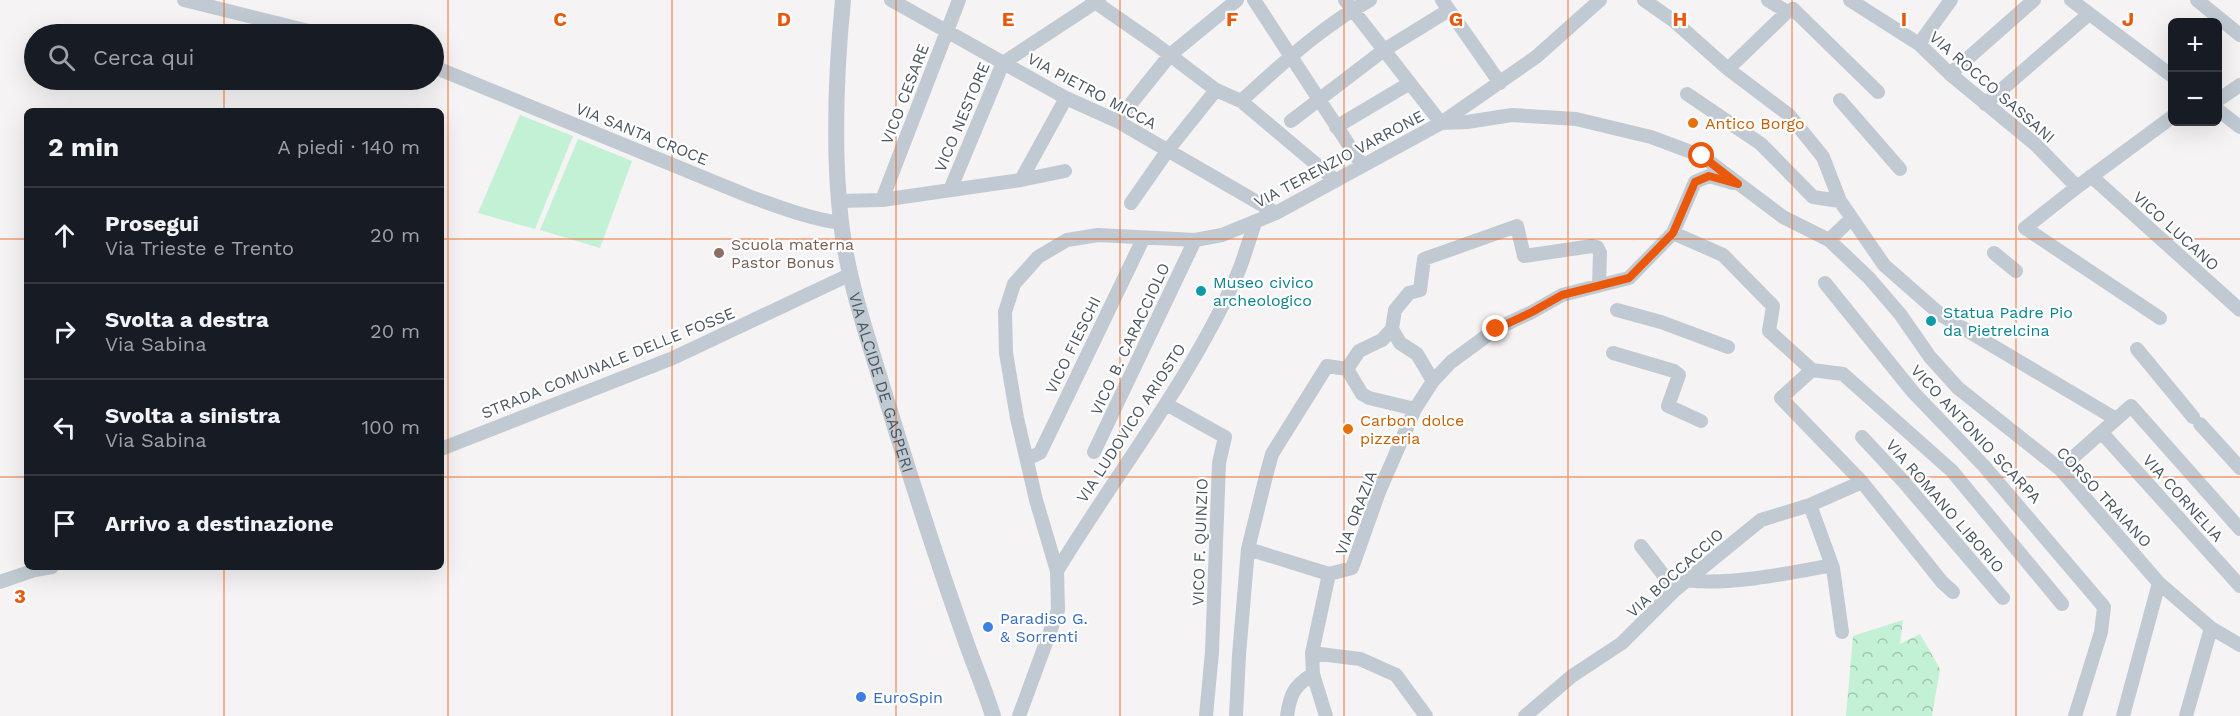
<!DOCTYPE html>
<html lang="it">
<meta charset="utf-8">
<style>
body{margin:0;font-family:"Work Sans",sans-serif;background:#20242c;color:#f1f3f6}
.controls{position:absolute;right:18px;top:18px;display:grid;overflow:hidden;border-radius:9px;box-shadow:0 6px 24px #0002}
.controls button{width:54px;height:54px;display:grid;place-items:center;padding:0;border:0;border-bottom:2px solid #363941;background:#171b24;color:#f1f3f6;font:30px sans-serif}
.stop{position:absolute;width:18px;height:18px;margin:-14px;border:4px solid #ea580c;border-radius:50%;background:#fff}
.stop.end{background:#ea580c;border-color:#fff;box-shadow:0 2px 6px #0008}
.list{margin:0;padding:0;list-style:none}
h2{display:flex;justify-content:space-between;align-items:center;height:78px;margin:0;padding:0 24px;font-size:26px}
h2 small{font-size:20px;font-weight:400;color:#9ea1a6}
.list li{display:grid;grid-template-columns:39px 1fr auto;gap:18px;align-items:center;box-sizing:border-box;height:96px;padding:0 24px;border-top:2px solid #363941}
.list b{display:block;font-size:22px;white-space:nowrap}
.list p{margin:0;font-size:20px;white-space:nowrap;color:#9ea1a6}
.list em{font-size:20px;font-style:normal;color:#9ea1a6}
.icon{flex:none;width:33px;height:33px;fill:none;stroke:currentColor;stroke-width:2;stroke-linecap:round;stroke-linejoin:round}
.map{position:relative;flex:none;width:2240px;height:716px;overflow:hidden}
.search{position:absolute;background:#171b24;box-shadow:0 6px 24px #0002;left:24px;top:24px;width:420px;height:66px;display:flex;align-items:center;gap:15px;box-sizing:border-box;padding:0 21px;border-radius:33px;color:#9ea1a6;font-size:22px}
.panel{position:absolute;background:#171b24;box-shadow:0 6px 24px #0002;left:24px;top:108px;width:420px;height:462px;border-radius:9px}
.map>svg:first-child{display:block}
.green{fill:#c3f1d5}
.forest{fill:url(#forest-crowns)}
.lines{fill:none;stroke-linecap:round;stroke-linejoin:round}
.minor{stroke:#c1cad2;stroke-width:14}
.tertiary{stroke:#c1cad2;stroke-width:16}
.route{stroke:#ea580c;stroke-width:8}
.grid{fill:none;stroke:#e8590c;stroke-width:1.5;stroke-opacity:0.55}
.food-dot{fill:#e8710a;stroke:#fff;stroke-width:2}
.education-dot{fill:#8d6e63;stroke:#fff;stroke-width:2}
.culture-dot{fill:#0f9aa8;stroke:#fff;stroke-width:2}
.shop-dot{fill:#3f7fe0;stroke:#fff;stroke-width:2}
.labels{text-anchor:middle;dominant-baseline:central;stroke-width:4.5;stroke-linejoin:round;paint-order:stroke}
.street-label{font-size:16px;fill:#4a5661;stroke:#fff}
.food-label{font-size:16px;fill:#c56008;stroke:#fff;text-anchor:start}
.education-label{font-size:16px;fill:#785e54;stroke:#fff;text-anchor:start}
.culture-label{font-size:16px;fill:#0d838f;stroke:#fff;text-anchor:start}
.shop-label{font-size:16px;fill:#366cbe;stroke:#fff;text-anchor:start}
.grid-label{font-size:20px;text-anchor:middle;font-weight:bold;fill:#e8590c;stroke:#fff;stroke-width:4.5;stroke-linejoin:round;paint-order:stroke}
</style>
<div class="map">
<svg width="2240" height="716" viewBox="0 0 2240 716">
<defs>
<pattern id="forest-crowns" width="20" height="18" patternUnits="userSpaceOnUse" patternTransform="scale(1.5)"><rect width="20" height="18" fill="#c3f1d5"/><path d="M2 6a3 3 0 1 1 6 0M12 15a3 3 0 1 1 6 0" fill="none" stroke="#a0c6b0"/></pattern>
</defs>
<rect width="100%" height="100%" fill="#f5f3f3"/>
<path class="green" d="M520,115L573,136L535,229L478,213Z
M578,139L632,161L600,248L540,230Z"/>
<path class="forest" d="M1903,620L1900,644L1920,634L1940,669L1932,716H1846L1853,636Z"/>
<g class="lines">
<path class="minor" d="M184,0L321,34
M891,0L1066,98L1117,121L1276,213
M1092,0L1154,43L1216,90L1241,101L1335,180
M1254,0L1362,165
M1345,0L1441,123L1467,122L1512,115L1576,119L1651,137L1702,156L1783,217L1829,240L1869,278L1900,314L1930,357L1958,388L2060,469L2159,583L2211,628L2240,645
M1442,0L1500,83
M1644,0L1674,21L1728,69L1789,115L1823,157L1840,201L1884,265L1941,315L2116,419
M1850,0L1919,44L1950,74L2035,144L2077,187
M2071,0L2172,76
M2197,0L2240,35
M1787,12L1793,9L1878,92
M1919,44L1951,0
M434,67L751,197C780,207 810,219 841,223
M1728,69L1787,12L1768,0
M1950,74L2034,0
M1687,94L1761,144L1813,197L1840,201
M1840,100L1900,169
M2218,100L2240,85
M1241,101C1281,65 1322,26 1370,0
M1985,104L2089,14
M2218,110L2240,127
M1117,121L1170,55L1237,0
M1291,121L1384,50L1449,10
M1336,127L1410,83
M2091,176L2240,310
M1021,180L1065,171
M950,190L1003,63L1099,0
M882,200L959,0
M839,201L882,200L1021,180L1066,98
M1131,203L1168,150L1216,90
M1673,233L1723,255L1773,306L1769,331L1812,370L1843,374L1952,471L2062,604
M1829,240L1851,219
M1994,253L2016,271
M1825,283L1913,392L1984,466L2104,607L2101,632L2075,716
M1617,310L1661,322L1728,347
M2160,318L2025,228L2077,187L2172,117
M2137,349L2193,417
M1613,353L1674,371L1679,375L1668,406L1701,421
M1347,369L1362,394L1369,398L1415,409
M1812,370L1781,398L1862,482L1942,582L1953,592
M1433,381L1417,354L1400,343L1392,329L1395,310L1409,293L1420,290L1424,259L1517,226L1524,256L1592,246L1597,247L1600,253L1599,285
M1166,404L1225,437L1219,463L1212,652L1206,716
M2200,424L2240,468
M2102,433L2240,586
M1862,437L1903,481L2003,598
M441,449L673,358L851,274
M1094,452L1195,240
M1027,459L1040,453L1143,239
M2060,469L2131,406L2240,529
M1810,505L1833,568L1842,632
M1641,546L1675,590
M1248,549L1329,574
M1057,571C1117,472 1190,381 1237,275C1244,259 1249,240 1255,223
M1687,580C1728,586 1790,573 1832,565
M0,582L35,570L52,567
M1312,653L1360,659L1396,675L1426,716
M1019,716L1058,610L1057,571L1036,500L1017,418L1006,353L1005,312L1014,284L1038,257L1067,240L1098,235L1195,240L1222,235L1276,213L1441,123L1536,57L1600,0
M1236,716L1239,655L1248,549L1266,476L1272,454L1327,366L1347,369L1359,351L1382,340L1392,329
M1287,716C1290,694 1294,686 1313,674
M1326,716L1313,674L1312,653L1329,574L1352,568L1379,492L1415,409L1433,381L1451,362L1496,329L1532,312L1562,295L1629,278L1673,233L1695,182L1709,176L1733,183
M1525,716L1572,676L1622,643L1675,590L1761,520L1810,505L1862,482
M2123,716L2159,583
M2186,716L2211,628"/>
<path class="tertiary" id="s1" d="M843,0C836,71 833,152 841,222C847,277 866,332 882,385C908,470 935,555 965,639C974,665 985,690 993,716"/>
</g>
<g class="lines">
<path class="route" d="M1496,329L1532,312L1562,295L1629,278L1673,233L1695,182L1709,176L1738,184L1702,156"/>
</g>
<path class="grid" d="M224,0V34M448,0V716M672,0V716M896,0V716M1120,0V716M1344,0V716M1568,0V716M1792,0V716M2016,0V716M224,80V111M0,239H27M441,239H2240M0,477H27M441,477H2240M224,567V716"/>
<g class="food-dot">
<circle cx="1693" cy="123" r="6"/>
<circle cx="1348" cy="429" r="6"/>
</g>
<circle class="education-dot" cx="719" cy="253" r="6"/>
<g class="culture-dot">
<circle cx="1201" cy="291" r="6"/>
<circle cx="1931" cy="321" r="6"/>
</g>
<g class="shop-dot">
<circle cx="988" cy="627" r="6"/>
<circle cx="861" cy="697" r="6"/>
</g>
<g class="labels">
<g class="street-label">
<text transform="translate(1992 87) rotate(41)">VIA ROCCO SASSANI</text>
<text transform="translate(1092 91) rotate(28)">VIA PIETRO MICCA</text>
<text transform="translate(905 94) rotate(-69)">VICO CESARE</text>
<text transform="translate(962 117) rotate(-67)">VICO NESTORE</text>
<text transform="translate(642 134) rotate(22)">VIA SANTA CROCE</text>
<text transform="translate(1339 159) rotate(-28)">VIA TERENZIO VARRONE</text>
<text transform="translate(2176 231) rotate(42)">VICO LUCANO</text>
<text transform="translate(1130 339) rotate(-65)">VICO B. CARACCIOLO</text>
<text transform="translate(1073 345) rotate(-64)">VICO FIESCHI</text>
<text transform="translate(608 363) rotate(-22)">STRADA COMUNALE DELLE FOSSE</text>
<text stroke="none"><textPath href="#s1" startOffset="388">VIA ALCIDE DE GASPERI</textPath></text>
<text transform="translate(1131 423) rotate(-57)">VIA LUDOVICO ARIOSTO</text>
<text transform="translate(1976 434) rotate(47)">VICO ANTONIO SCARPA</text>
<text transform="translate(2104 497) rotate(47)">CORSO TRAIANO</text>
<text transform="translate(2183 498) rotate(48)">VIA CORNELIA</text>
<text transform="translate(1945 506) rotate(49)">VIA ROMANO LIBORIO</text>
<text transform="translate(1356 513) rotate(-69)">VIA ORAZIA</text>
<text transform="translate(1200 542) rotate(-88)">VICO F. QUINZIO</text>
<text transform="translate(1675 573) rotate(-42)">VIA BOCCACCIO</text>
</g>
<g class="food-label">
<text x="1705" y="123">Antico Borgo</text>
<text x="1360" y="420">Carbon dolce<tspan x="1360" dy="18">pizzeria</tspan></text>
</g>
<g class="education-label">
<text x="731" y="244">Scuola materna<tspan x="731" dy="18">Pastor Bonus</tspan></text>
</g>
<g class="culture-label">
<text x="1213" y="282">Museo civico<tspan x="1213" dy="18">archeologico</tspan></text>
<text x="1943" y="312">Statua Padre Pio<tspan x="1943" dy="18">da Pietrelcina</tspan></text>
</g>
<g class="shop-label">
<text x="1000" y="618">Paradiso G.<tspan x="1000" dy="18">&amp; Sorrenti</tspan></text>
<text x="873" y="697">EuroSpin</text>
</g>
</g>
<g class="grid-label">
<text x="560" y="26">C</text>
<text x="784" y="26">D</text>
<text x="1008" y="26">E</text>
<text x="1232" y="26">F</text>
<text x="1456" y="26">G</text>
<text x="1680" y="26">H</text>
<text x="1904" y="26">I</text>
<text x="2128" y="26">J</text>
<text x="20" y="603">3</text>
</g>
</svg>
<div class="controls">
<button>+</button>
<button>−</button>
</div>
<div class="stop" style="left:1702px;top:156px"></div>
<div class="stop end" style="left:1496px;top:329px"></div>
<div class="search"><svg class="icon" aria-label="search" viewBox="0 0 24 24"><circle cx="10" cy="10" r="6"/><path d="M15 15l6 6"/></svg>Cerca qui</div>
<section class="panel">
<h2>2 min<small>A piedi · 140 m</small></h2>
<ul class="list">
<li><svg class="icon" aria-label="ahead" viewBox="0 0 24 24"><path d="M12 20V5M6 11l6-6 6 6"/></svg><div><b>Prosegui</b><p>Via Trieste e Trento</p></div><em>20 m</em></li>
<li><svg class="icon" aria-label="right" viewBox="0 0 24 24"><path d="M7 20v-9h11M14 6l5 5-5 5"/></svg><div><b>Svolta a destra</b><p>Via Sabina</p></div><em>20 m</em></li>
<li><svg class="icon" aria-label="left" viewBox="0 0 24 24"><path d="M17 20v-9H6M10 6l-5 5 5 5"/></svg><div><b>Svolta a sinistra</b><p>Via Sabina</p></div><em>100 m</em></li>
<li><svg class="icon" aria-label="arrive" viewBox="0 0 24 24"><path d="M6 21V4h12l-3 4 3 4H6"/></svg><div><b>Arrivo a destinazione</b></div></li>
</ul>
</section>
</div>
